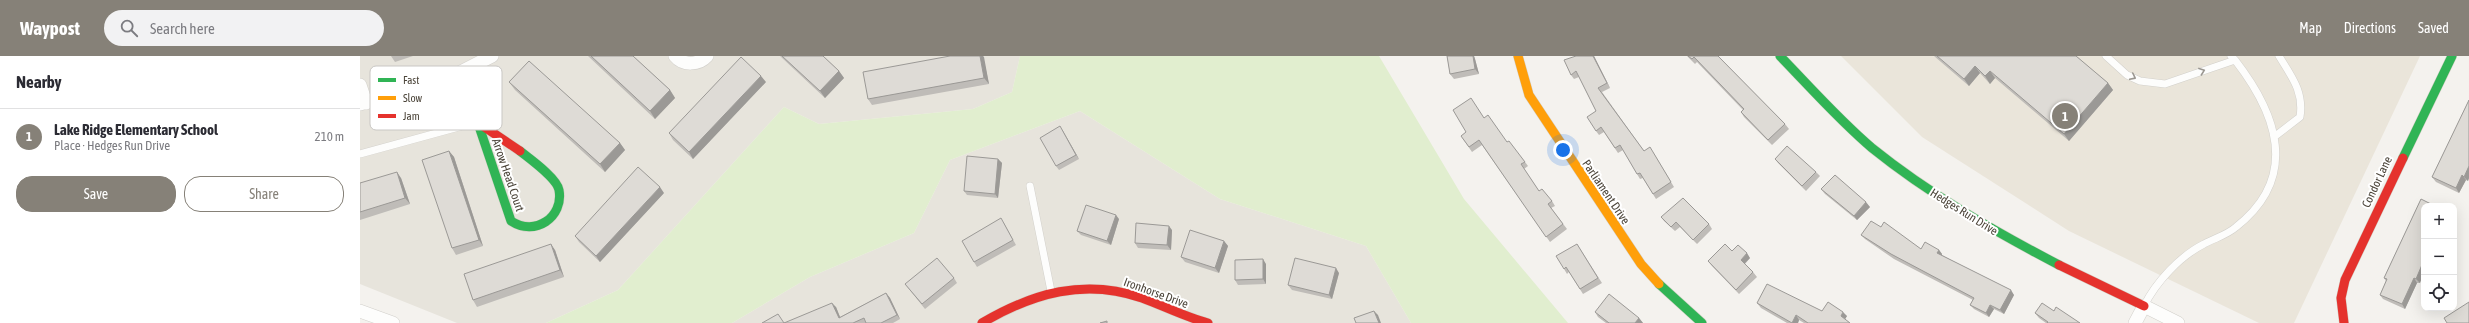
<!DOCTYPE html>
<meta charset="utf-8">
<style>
body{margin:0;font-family:"Asap Condensed",sans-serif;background:#f2f2f3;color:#2b2b33}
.controls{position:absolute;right:12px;bottom:12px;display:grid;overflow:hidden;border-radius:8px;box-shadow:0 4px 16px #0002}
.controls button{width:36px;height:36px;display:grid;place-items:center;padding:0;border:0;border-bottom:1px solid #e1e1e2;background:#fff;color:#2b2b33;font:20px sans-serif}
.you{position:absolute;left:1203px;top:94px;width:14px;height:14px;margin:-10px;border:3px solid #fff;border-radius:50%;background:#1a73e8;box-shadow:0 0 0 6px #1a73e833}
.badge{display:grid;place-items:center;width:26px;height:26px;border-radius:50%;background:#868178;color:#fff;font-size:13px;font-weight:700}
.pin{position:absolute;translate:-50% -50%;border:2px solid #fff;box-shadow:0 1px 4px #0006}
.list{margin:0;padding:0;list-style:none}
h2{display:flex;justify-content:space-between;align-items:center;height:52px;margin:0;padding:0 16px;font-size:17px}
h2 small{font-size:13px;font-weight:400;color:#7c7c81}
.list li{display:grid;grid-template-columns:26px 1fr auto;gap:12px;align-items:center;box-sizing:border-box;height:56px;padding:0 16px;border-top:1px solid #e1e1e2}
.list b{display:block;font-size:15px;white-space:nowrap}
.list p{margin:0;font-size:13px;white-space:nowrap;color:#7c7c81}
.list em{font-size:13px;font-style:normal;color:#7c7c81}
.actions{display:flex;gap:8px;padding:12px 16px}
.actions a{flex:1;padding:9px 0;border:1px solid #868178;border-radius:16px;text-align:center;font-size:14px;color:#868178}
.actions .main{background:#868178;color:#fff}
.icon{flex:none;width:22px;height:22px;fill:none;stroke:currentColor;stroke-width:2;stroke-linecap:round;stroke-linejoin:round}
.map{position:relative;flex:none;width:2109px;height:267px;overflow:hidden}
header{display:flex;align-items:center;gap:24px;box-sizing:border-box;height:56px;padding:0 20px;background:#868178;color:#fff}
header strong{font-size:19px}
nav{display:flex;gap:22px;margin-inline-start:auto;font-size:14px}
.search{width:280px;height:36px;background:#f2f2f3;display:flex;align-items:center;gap:10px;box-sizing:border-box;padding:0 14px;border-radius:22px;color:#7c7c81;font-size:15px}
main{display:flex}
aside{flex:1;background:#fff}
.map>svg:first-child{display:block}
.residential{fill:#e7e4dc}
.education{fill:#eae5da}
.green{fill:#e1eecf}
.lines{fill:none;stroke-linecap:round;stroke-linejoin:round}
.lane-casing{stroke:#d2d0cb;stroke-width:8}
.street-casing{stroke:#d2d0cb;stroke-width:14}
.fast-casing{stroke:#d3cfc5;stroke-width:10}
.slow-casing{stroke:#d3cfc5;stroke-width:10}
.jam-casing{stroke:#d3cfc5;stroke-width:10}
.lane{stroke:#fdfdfc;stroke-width:7}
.street{stroke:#fdfdfc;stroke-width:13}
.fast{stroke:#30b455;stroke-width:9}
.slow{stroke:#ff9f0a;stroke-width:9}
.jam{stroke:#e5322d;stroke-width:9}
.wall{fill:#bfbcb8}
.shaded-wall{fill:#9b9996}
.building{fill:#dedbd6;stroke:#9b9996}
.oneway{stroke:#9b9791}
.labels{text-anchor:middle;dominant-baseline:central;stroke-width:4;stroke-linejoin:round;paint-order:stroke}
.street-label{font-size:12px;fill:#4b4439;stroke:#fff}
.key{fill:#fff;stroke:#c9c7c4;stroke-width:1}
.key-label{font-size:11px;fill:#4b4439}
</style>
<header>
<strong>Waypost</strong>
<div class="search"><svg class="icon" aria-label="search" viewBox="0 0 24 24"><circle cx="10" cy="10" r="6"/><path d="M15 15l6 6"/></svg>Search here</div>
<nav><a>Map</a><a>Directions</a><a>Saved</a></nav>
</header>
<main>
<aside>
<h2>Nearby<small></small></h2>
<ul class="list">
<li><span class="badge">1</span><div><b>Lake Ridge Elementary School</b><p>Place · Hedges Run Drive</p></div><em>210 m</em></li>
</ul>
<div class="actions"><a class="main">Save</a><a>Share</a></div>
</aside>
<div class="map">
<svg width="2109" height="267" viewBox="0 0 2109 267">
<rect width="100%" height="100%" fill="#f4f2ee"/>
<path class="residential" d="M0,0H660L652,36L613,53L459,68L424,51L258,234L186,267H97L0,228Z
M720,55L860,143L1006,190L1051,267H372L450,221L554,177L590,104Z"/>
<path class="education" d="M1481,0H2060L1934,267H1899L1709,175L1562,81Z"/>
<path class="green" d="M660,0H1019L1104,143L1208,267H1051L1006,190L860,143L720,55L590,104L554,177L450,221L372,267H186L258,234L424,51L459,68L613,53L652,36Z"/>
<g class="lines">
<g class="lane-casing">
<path id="lane" d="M1746,0L1767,19L1780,25L1805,28L1875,4L1871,0
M1914,81L1940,61C1944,36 1932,21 1919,0
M0,98L117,66
M670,130L691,235
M1784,250C1796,226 1820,200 1844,188C1855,182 1867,179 1876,171C1940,121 1917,58 1875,4"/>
</g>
<g class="street-casing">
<path id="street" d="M315,0C323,10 339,9 347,0
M0,29L6,47
M0,48L87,23L132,0
M0,255L33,267
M1775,267L1784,250L1818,267"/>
</g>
<g class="fast-casing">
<path id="fast" d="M1420,0C1450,31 1479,64 1512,92C1569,138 1634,175 1699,209
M101,17L151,165C175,181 204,161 199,134C197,122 170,103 160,95
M2043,102L2092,0
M1299,228L1342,267"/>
</g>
<g class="slow-casing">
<path id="slow" d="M1158,0L1169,39L1281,208L1299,228"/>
</g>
<g class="jam-casing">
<path id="jam" d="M117,66L160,95
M1699,209L1784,250
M622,267C673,237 725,222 782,242C804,250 825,261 848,267
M1984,267L1981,242L1985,224L2043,102"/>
</g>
<use href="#lane" class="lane"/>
<use href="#street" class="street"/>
<use href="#fast" class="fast"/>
<use href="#slow" class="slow"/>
<use href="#jam" class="jam"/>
</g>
<path class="wall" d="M31,0H53L35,6Z
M228,0H273L310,34L315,42L295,63Z
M420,0H463L479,15L484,22L465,42Z
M590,0H623L629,28L512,49L508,43Z
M1087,0H1114L1115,3L1119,18L1094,23L1090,18Z
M1234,0L1250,32L1242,36L1284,95L1293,96L1314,131L1296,143L1283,122L1280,123L1277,118L1263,94L1258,97L1244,76L1239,79L1236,75V55L1219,21L1214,23L1211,19Z
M1327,0H1358L1425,68L1429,73L1412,89L1384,61L1381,56L1383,54L1337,6L1335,8Z
M1574,0H1716L1748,27L1753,34L1709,85L1635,22L1630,28L1620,17L1609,30Z
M149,26L260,87L265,94L245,116L155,34Z
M406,26L333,103L313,84L309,77Z
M2109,44V122L2108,125L2106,124L2099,137L2076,126L2072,121Z
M1124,62L1165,106L1168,110L1164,113L1179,135L1192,145L1195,150L1191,152L1207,173L1190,186L1122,89L1112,96L1101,80Z
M703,75L719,103L699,114L696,110Z
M89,95L94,101L123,190L96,199L92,192Z
M638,103L642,107L638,142L607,139L604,135Z
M1415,103L1456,116L1460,120L1446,135L1418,107Z
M41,122L50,148L0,164V127Z
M1461,133L1510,151L1497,164L1465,138Z
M304,137L240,206L219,186L215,180Z
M2061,143L2060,227H2057L2045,253L2023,243L2020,239L2026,225L2024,222Z
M1301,161L1349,168L1352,173L1337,188L1320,171L1315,175L1304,165Z
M759,163L751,189L721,179L717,175Z
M644,167L656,189L617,211L614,206Z
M1521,171L1561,193L1579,194L1582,198V199L1654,239L1644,258L1634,253L1629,261L1614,253L1610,249L1613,244L1534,203L1505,183L1501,179Z
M812,174L811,194L778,192L775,187Z
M864,185L868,190L859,217L825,206L821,201Z
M1217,188L1242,227L1223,238L1209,216L1207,218L1204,213Z
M195,194L204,221L117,251L113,244Z
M1372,195L1390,202L1385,208L1393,216L1397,221L1379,238L1352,210L1348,205Z
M906,208V228L878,229L875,224Z
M979,217L972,243L932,234L928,229Z
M594,222L597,227L565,253L545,228Z
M526,237L530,242L540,263L533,267H424L476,251L480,261Z
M1397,247L1462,255L1487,260L1485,263L1490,267H1444L1439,264L1438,267H1427L1401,252Z
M1694,255L1720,267H1686L1679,262L1675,257Z
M1235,256L1279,262L1283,267H1246L1238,261Z"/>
<path class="shaded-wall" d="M620,0H623L624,1L629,28L624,22Z
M1113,0H1114L1115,3L1119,18L1115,13Z
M1233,0H1234L1250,32L1247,27Z
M1615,10L1620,17L1609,30L1604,23Z
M479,15L484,22L465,42L460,35Z
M1630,15L1635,22L1630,28L1625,20Z
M401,20L406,26L333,103L329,96Z
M1748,27L1753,34L1709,85L1704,78Z
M310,34L315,42L295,63L290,55Z
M700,70L703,75L719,103L716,99Z
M260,87L265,94L245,116L240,108Z
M89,95L94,101L123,190L119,184Z
M638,103L642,107L638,142L635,138Z
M2109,110V122L2108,125L2104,121Z
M37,116L41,122L50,148L45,142Z
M2102,119L2106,124L2099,137L2096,132Z
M300,131L304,137L240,206L236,200Z
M1506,146L1510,151L1497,164L1494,160Z
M756,159L759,163L751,189L747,185Z
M809,170L812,174L811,194L807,189Z
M864,185L868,190L859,217L855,212Z
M191,188L195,194L204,221L200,214Z
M1579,194L1582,198L1581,202L1577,197Z
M1387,197L1390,202L1384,208L1381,204Z
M903,203L906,208V228L903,223Z
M2064,204V217L2060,227L2056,223Z
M976,212L979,217L972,243L969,239Z
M2054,222L2057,227L2045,253L2042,248Z
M1651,234L1654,239L1644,258L1640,254Z
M526,237L530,242L540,263L537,259Z
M472,247L476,251L482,266L479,262Z
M1630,249L1634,253L1629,261L1626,257Z
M1014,255L1018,259L1021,267H1019Z
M1483,256L1487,260L1484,265L1481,260Z
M1436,259L1439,264L1438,267H1432Z
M1279,262L1283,267H1275Z"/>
<path class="building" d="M231,0H273L310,34L290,55Z
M422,0H463L479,15L460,35Z
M590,0H620L624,22L508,43L503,16Z
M1087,0H1113L1115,13L1090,18Z
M1216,0H1233L1247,27L1238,32L1284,95L1290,91L1311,126L1293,138L1280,117L1277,118L1260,89L1255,92L1241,71L1236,75L1227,61L1236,55L1216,15L1211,19L1204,4Z
M1328,0H1358L1425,68L1408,84L1381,56L1384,53L1334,1L1332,3Z
M1577,0H1716L1748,27L1704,78L1630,15L1625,20L1615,10L1604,23Z
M381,1L401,20L329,96L309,77Z
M169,5L260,87L240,108L149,26Z
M1111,42L1124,62L1128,59L1147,86L1149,85L1165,106L1161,108L1179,135L1182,133L1192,145L1188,148L1203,168L1186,181L1119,84L1109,91L1101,80L1106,76L1093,54Z
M2109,44V110L2104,121L2102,119L2096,132L2072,121Z
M700,70L716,99L696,110L680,82Z
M1427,90L1456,116L1442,130L1415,103Z
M89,95L119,184L92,192L62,104Z
M607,100L638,103L635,138L604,135Z
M278,111L300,131L236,200L215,180Z
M37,116L45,142L0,156V127Z
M1475,119L1506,146L1494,160L1461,133Z
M1323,142L1349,168L1333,184L1316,166L1311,171L1301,161Z
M2061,143L2075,150H2064V204L2056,223L2054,222L2042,248L2020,239L2027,223L2024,222Z
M726,149L756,159L747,185L717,175Z
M641,162L653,184L614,206L602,185Z
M1511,165L1521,171L1524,166L1561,193L1565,186L1579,194L1577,197L1651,234L1640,254L1630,249L1626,257L1610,249L1614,242L1531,198L1501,179Z
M776,167L809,170L807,189L775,187Z
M830,174L864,185L855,212L821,201Z
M191,188L200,214L113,244L104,218Z
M1217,188L1238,222L1220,233L1206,211L1204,213L1196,200Z
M1365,188L1372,195L1378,189L1387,197L1381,204L1393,216L1376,234L1348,205Z
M577,202L594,222L562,248L545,228Z
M935,202L976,212L969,239L928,229Z
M903,203V223L875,224V204Z
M1407,228L1462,255L1468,246L1483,256L1481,260L1490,267H1448L1436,259L1432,267L1397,247Z
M526,237L537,259L521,267H506L504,262L493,267H424L472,247L479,262Z
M1249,238L1279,262L1275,267H1249L1235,256Z
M2109,246V267H2087L2084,262Z
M1682,247L1694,255L1696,251L1720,267H1687L1688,266L1675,257Z
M1014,255L1019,267H996L994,262Z
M418,258L424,267H402Z
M747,265V267H740Z"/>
<defs><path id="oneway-chevron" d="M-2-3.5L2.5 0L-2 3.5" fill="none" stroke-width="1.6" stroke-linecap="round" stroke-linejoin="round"/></defs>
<g class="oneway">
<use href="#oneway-chevron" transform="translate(1842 15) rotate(-20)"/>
<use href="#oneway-chevron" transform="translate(1773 21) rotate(26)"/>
</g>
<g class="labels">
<g class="street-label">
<text transform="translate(148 119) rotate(71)">Arrow Head Court</text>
<text transform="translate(2017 126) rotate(-65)">Condor Lane</text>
<text transform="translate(1246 136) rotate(56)">Parliament Drive</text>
<text transform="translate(1604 156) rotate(32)">Hedges Run Drive</text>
<text transform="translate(796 237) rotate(20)">Ironhorse Drive</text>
</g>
</g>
<rect x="10" y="10" width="132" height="64" rx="6" class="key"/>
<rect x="18" y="22" width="18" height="4" fill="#30b455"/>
<rect x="18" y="40" width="18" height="4" fill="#ff9f0a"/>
<rect x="18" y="58" width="18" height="4" fill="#e5322d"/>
<g class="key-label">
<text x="43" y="28">Fast</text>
<text x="43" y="46">Slow</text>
<text x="43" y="64">Jam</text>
</g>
</svg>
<div class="controls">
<button>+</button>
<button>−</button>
<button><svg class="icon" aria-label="locate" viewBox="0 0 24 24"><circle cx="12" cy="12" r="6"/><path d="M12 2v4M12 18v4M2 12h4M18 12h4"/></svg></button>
</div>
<div class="you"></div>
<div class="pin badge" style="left:1705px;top:60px">1</div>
</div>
</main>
